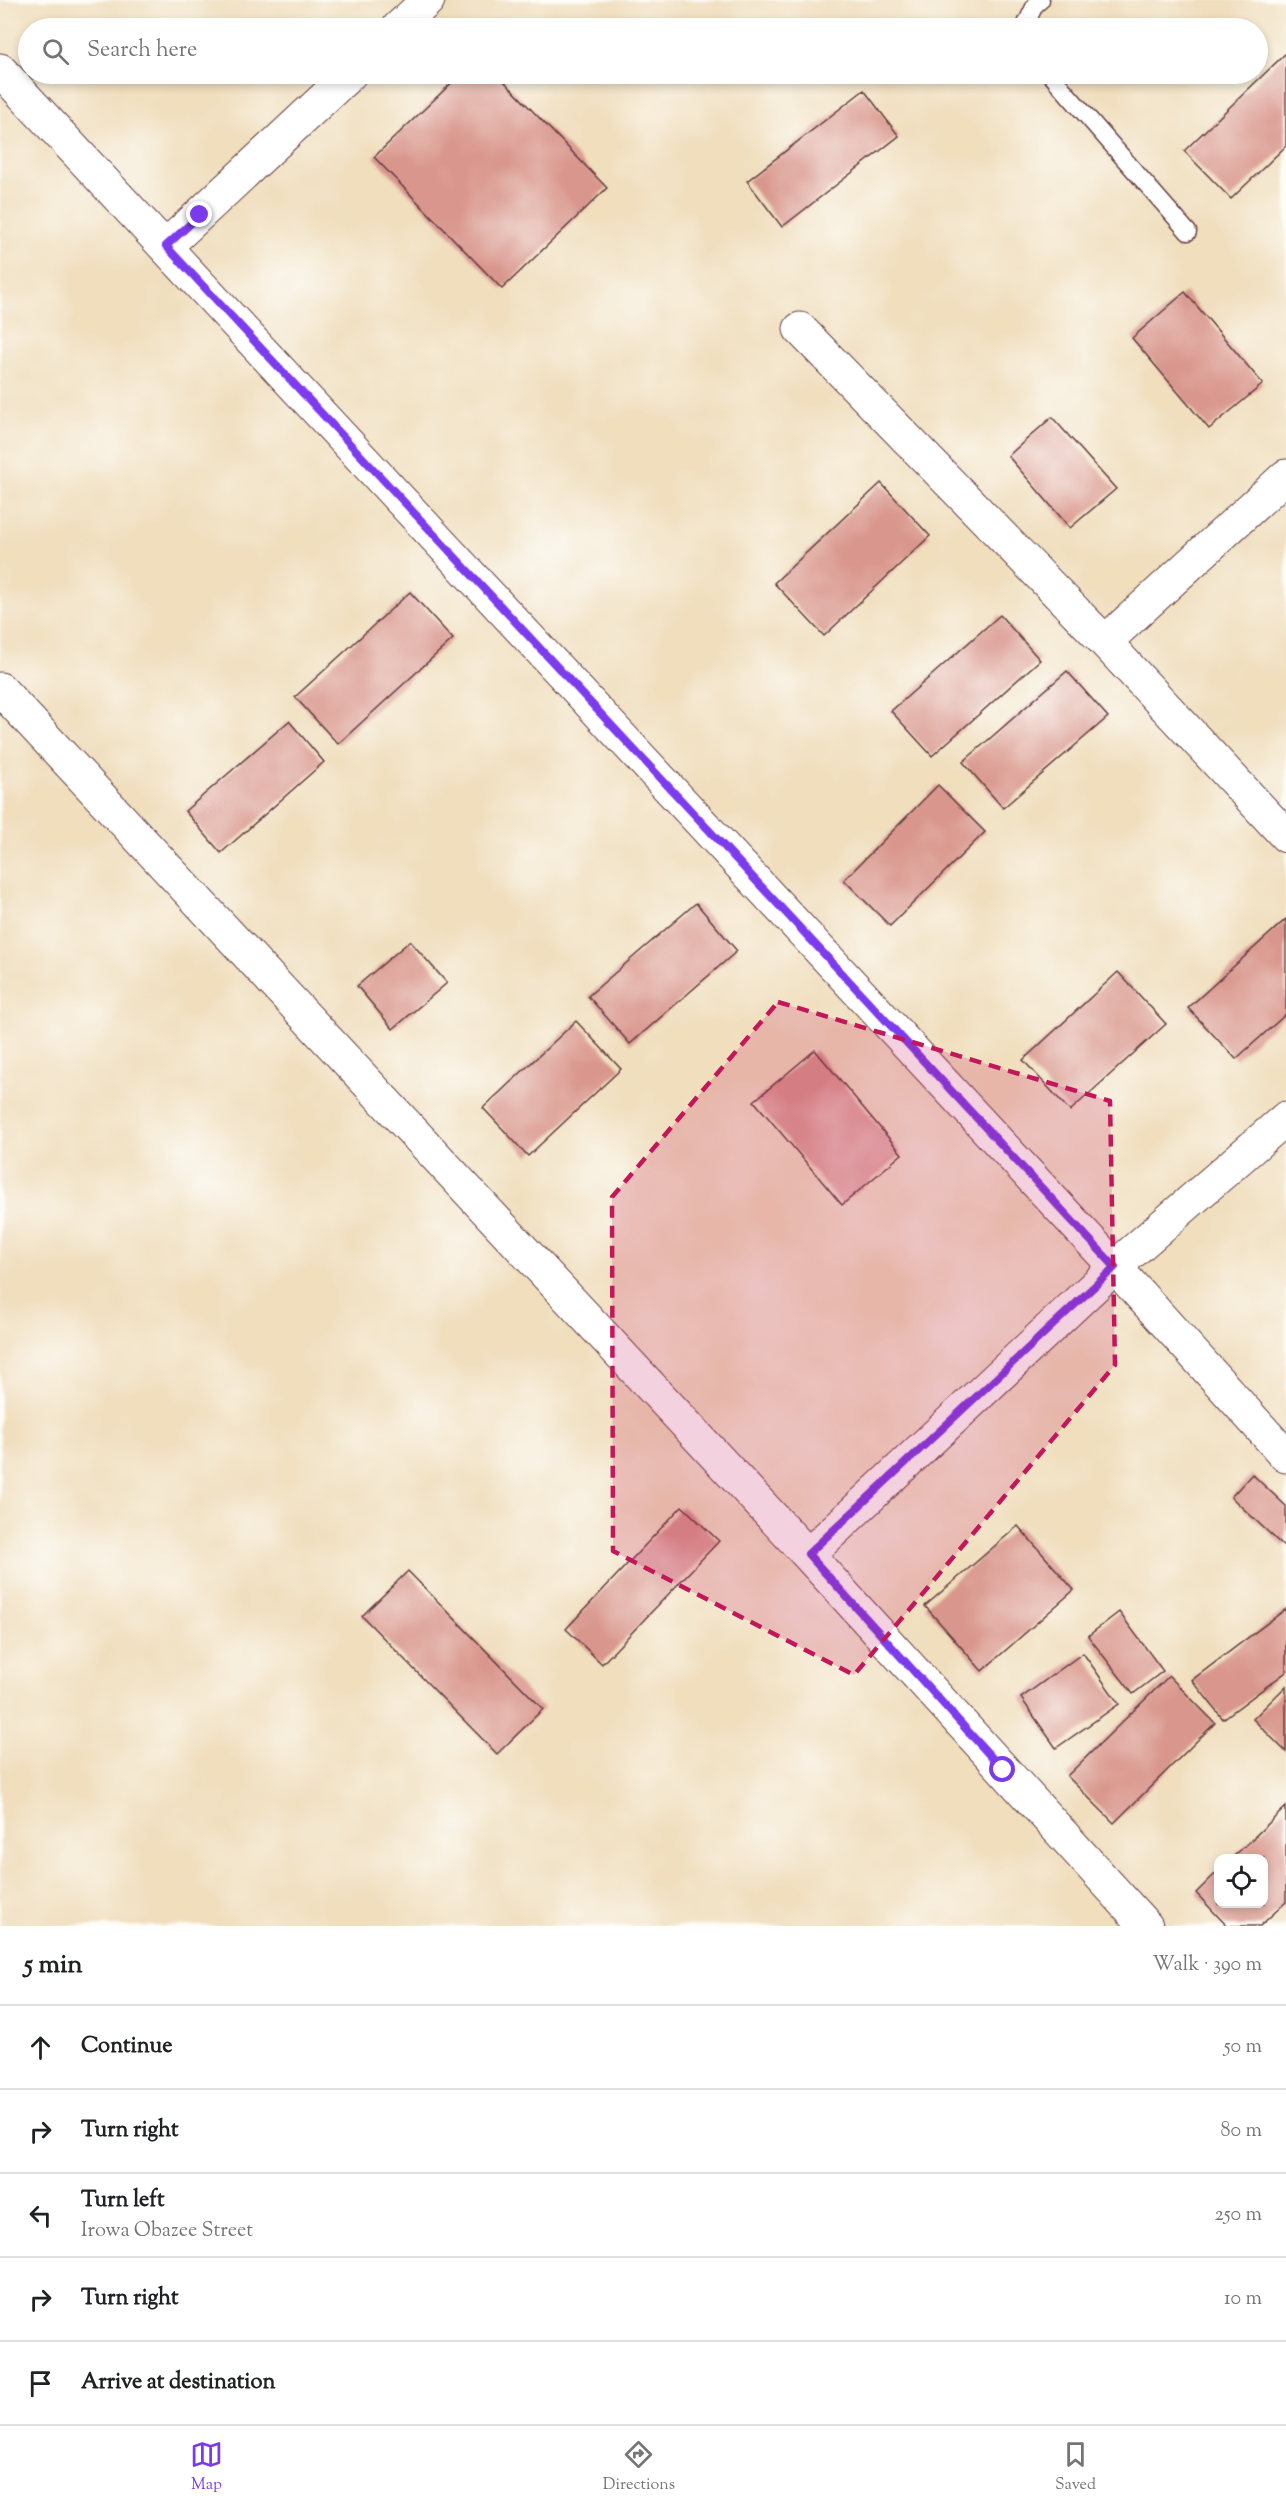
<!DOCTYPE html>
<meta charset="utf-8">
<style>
body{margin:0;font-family:"Sorts Mill Goudy",serif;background:#f6f6f6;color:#202124}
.controls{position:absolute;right:18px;bottom:18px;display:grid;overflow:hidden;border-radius:12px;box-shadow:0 3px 9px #0003}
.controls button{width:54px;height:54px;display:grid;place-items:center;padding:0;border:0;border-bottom:2px solid #e0e0e0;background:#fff;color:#202124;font:30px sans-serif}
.stop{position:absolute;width:18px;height:18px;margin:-14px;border:4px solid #7c3aed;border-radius:50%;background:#fff}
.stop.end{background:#7c3aed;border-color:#fff;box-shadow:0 2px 6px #0008}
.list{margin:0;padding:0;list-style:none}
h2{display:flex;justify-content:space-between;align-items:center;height:78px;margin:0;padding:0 24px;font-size:26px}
h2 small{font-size:20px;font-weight:400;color:#757577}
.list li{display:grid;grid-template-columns:39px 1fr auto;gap:18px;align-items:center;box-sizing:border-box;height:84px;padding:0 24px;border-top:2px solid #e0e0e0}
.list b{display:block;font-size:22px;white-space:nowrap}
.list p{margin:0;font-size:20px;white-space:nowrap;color:#757577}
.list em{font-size:20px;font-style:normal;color:#757577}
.icon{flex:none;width:33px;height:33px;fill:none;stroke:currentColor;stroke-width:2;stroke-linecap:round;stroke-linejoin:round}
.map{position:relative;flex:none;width:1286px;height:1926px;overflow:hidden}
.search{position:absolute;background:#fff;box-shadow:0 3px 9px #0003;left:18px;right:18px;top:18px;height:66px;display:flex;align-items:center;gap:15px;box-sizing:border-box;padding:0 21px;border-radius:33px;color:#757577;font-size:22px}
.sheet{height:498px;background:#fff}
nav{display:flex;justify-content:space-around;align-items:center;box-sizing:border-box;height:84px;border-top:2px solid #e0e0e0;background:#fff;font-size:16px;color:#757577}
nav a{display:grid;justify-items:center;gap:3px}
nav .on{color:#7c3aed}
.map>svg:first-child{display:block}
.building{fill:#d9968c}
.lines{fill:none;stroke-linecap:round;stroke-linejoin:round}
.service-casing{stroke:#633c41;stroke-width:19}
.minor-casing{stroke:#633c41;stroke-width:35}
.service{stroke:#fff;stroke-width:16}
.minor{stroke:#fff;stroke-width:33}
.route{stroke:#7c3aed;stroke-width:8}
.marked{fill:#c2185b;fill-opacity:0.2;stroke:#c2185b;stroke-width:4.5;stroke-dasharray:12 8;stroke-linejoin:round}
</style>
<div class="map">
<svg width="1286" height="1926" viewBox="0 0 1286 1926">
<rect width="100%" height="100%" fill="#fdfcf7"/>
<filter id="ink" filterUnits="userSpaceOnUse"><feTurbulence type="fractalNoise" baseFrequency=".0167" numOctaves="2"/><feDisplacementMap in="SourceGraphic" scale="12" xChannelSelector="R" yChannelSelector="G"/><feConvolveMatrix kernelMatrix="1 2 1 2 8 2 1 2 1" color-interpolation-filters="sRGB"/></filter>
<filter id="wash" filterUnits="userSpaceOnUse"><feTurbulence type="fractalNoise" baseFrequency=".008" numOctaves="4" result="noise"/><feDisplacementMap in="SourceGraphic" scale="24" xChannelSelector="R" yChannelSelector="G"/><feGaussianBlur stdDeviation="1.35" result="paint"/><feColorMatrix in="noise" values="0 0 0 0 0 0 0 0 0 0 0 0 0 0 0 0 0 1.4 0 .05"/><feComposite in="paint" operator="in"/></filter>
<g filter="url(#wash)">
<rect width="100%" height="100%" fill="#f0debd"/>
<g id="blocks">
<path class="building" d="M1286,53V146L1231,199L1184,151Z
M461,74H497L607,188L502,289L374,157Z
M864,90L899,136L782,227L747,181Z
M1185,292L1263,384L1209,429L1132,338Z
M1052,417L1116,489L1070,528L1008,456Z
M881,483L930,536L824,636L774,583Z
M410,592L453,639L338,744L295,697Z
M1000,615L1040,660L932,756L891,711Z
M1067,671L1108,717L1003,808L963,762Z
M289,721L324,762L221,853L185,811Z
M938,785L985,832L890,926L844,880Z
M696,903L737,951L630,1044L588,996Z
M1286,919V1014L1236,1059L1188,1008Z
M410,941L447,983L393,1029L357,986Z
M1118,972L1166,1024L1070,1111L1023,1060Z
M576,1021L621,1069L528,1156L483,1108Z
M815,1050L902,1154L842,1205L754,1101Z
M1252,1474L1286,1506V1544L1283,1546L1231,1497Z
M682,1506L719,1541L602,1664L566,1629Z
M1018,1526L1074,1590L982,1671L925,1606Z
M408,1571L543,1709L497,1754L362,1616Z
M1286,1609V1672L1223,1719L1192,1680Z
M1119,1612L1163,1671L1133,1694L1088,1636Z
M1083,1653L1119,1704L1056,1748L1021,1698Z
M1169,1676L1215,1723L1114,1823L1067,1776Z
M1286,1686V1752L1253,1719Z
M1286,1807V1902L1260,1926H1227L1196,1893L1218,1871V1904H1264V1858H1232Z"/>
</g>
</g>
<g filter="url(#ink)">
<use href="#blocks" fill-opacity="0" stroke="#633c41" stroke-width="1.5"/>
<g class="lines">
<g class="service-casing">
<path id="service" d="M1024,28L1035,5L1041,0
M1050,74L1188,232"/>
</g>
<g class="minor-casing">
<path id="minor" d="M398,28L428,0
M0,70L1115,1267L1286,1456
M166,246L350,74
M800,329L1105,642L1286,836
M1105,642L1286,476
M0,689L808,1555L1146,1926
M808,1555L1115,1267L1286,1118"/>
</g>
<use href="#service" class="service"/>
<use href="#minor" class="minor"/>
</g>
</g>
<g class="lines" filter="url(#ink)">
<path class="route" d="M200,215L166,246L1115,1267L808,1554L1003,1770"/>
</g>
<path class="marked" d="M778,1002L1110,1101L1115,1365L854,1675L613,1551L612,1197Z"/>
</svg>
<div class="controls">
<button><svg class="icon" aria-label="locate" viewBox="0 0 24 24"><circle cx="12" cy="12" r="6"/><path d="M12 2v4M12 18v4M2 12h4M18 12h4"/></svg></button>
</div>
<div class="stop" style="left:1003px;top:1770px"></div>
<div class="stop end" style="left:200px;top:215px"></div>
<div class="search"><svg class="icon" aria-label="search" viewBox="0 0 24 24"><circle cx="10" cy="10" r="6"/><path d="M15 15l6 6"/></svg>Search here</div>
</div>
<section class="sheet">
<h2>5 min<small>Walk · 390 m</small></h2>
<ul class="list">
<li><svg class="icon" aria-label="ahead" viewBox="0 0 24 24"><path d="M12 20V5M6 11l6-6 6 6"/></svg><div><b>Continue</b></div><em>50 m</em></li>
<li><svg class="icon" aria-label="right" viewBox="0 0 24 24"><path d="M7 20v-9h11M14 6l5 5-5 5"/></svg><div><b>Turn right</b></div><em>80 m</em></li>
<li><svg class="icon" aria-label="left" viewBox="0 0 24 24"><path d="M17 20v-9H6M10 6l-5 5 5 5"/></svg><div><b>Turn left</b><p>Irowa Obazee Street</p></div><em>250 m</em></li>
<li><svg class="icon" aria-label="right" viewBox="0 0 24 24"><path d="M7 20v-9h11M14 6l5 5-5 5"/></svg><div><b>Turn right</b></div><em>10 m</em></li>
<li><svg class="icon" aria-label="arrive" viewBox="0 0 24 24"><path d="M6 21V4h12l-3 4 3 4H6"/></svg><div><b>Arrive at destination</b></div></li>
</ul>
</section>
<nav>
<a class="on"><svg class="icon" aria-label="map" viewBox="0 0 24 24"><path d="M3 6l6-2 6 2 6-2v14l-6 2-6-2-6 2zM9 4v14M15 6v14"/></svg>Map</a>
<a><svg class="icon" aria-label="directions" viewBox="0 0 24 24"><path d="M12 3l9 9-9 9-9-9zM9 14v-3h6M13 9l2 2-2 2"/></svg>Directions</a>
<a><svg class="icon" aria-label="saved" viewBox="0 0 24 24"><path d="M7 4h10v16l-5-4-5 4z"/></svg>Saved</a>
</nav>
